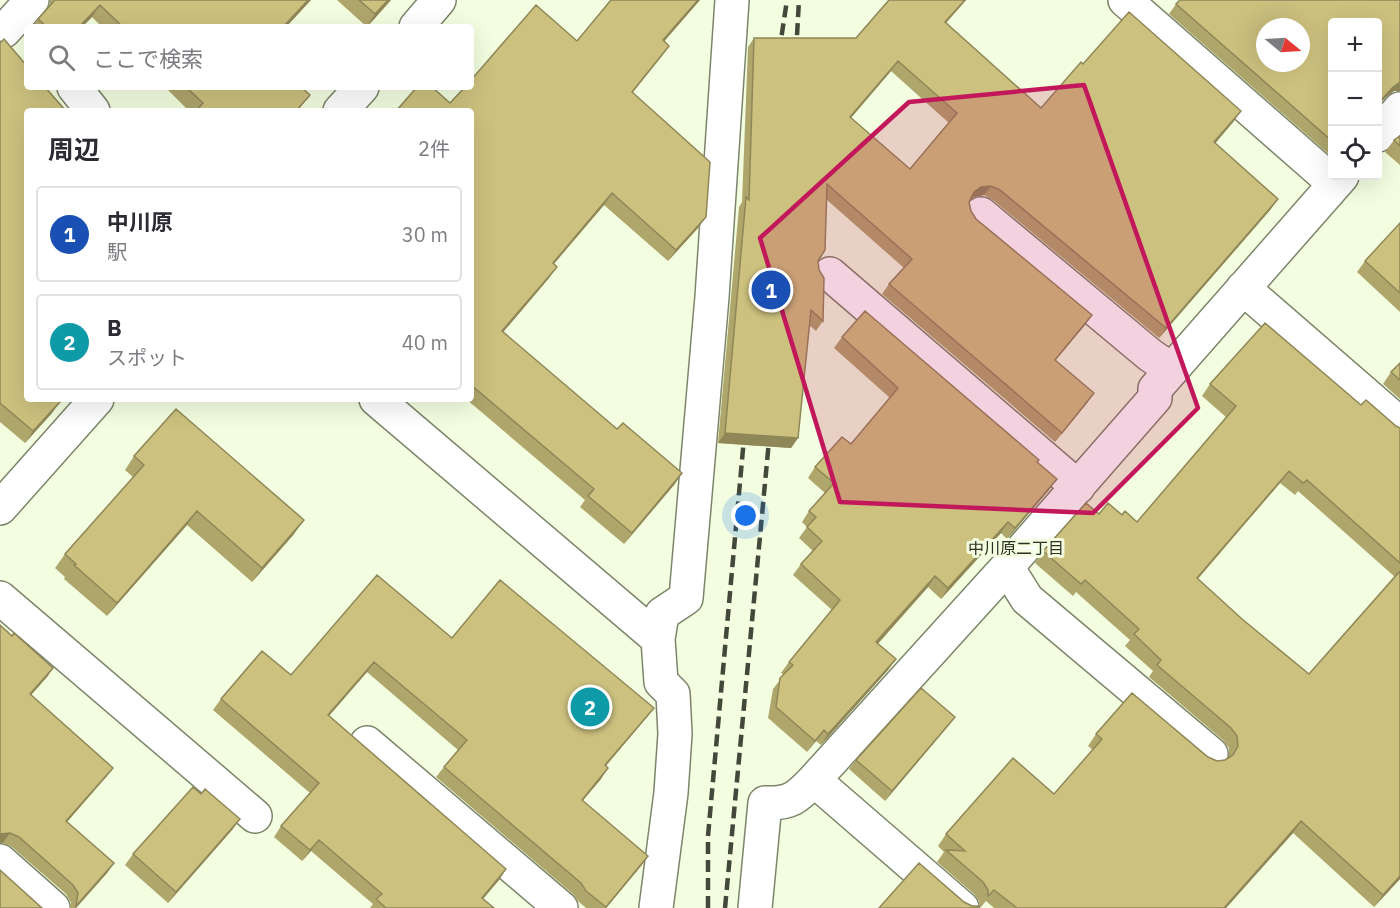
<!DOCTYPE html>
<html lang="ja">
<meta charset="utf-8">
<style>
body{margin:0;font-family:"IBM Plex Sans","Noto Sans JP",sans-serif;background:#f7f7f7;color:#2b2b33}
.controls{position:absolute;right:18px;top:18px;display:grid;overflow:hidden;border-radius:6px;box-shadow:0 6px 24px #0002}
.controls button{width:54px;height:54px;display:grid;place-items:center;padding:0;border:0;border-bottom:2px solid #e1e1e2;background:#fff;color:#2b2b33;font:30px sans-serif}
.compass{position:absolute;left:1256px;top:18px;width:54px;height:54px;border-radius:50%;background:#fff;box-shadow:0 6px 24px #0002;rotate:108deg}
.you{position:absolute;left:746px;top:516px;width:21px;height:21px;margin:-15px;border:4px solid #fff;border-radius:50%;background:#1a73e8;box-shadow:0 0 0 9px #1a73e833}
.badge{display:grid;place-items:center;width:39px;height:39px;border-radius:50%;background:#ea580c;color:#fff;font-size:20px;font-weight:700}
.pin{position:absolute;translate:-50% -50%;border:3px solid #fff;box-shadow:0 2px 6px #0006}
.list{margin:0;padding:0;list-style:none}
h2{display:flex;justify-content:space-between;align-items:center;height:78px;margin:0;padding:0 24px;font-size:26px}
h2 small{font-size:20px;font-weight:400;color:#7c7c81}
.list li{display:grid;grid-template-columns:39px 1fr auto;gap:18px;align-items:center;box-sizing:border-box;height:96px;margin:0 12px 12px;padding:0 12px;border:2px solid #e1e1e2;border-radius:6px}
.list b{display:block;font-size:22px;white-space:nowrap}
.list p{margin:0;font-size:20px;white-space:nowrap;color:#7c7c81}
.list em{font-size:20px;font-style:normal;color:#7c7c81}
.icon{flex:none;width:33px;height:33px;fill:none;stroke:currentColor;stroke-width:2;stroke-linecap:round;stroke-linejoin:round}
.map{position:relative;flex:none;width:1400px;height:908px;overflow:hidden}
.search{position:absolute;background:#fff;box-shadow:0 6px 24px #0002;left:24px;top:24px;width:450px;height:66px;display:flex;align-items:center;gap:15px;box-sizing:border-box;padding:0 21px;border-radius:6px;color:#7c7c81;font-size:22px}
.panel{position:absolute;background:#fff;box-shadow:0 6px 24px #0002;left:24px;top:108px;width:450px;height:294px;border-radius:6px}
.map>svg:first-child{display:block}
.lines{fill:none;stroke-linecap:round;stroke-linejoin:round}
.minor-casing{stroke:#7c856a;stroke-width:36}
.minor{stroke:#fff;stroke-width:33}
.rail{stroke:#43483a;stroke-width:4.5;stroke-dasharray:12 6;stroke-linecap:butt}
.wall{fill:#afa66c;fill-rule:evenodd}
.shaded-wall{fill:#8f8758}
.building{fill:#ccc17e;stroke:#8f8758;stroke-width:1.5;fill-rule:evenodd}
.marked{fill:#c2185b;fill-opacity:0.2;stroke:#c2185b;stroke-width:4.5;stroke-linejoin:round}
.labels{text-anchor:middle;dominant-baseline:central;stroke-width:6;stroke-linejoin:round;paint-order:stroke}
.neighbourhood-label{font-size:16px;fill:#2d3125;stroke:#f3fee0}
</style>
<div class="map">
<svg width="1400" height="908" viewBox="0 0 1400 908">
<rect width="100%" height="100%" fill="#f3fee0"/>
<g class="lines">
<g class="minor-casing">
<path id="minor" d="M1125,0L1335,184
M416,27L439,0
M4,31L32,0
M74,87L93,111
M340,111L362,87
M1378,135L1400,109
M981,214L1150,355L1172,370
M830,274L1078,487
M1243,288L1400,424
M376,399L658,639
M0,508L97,399
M1007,567L1027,599L1211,754
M0,598L255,816
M367,743L561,908
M814,780L962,908
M0,861L53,908
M656,908L671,793L675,734L673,694L661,682L658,639L662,614L686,598L712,297L732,0
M755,908L765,803C790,804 797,798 814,780L1007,567L1155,398V389L1342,176"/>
</g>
<use href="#minor" class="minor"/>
<path class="rail" d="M779,53L787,0
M796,53L799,0
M708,908V836L745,427
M725,908L770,430"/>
</g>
<path class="wall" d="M50,0H311L286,27H102L92,17L82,27H32L50,4Z
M337,0H391L367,27Z
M611,0H700L664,41L669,46L661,57L633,92L706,217L698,228L668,261L604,205L554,264L549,278L503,332L617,429L682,473L674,485L624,544L580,507L585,500L466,399H471V111H396L427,89L450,103L577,41Z
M889,0H966L946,23L1041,108L1083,64L1234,121L1215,143L1271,209L1159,338L993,200L984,195L974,197L971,199L969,202L971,211L976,219L1085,325L1055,360L1087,403L1055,442L882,294L889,284L904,268L827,200L818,261L823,321L816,331L809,325L798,438L791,448L718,443L739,207L742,202L748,47L754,38H856ZM891,71L949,123L910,169L851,118Z
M1400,0V91H1394L1386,97L1332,22V157L1169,14L1176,4Z
M0,41L27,111L52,413L25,443L0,422Z
M165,87H301V107L298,111H189Z
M1400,136V165L1385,152L1394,140Z
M1400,223V312L1357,272L1365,261Z
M842,337L1037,462L1049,490L1007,539L1001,533L941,599L928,587L878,644L896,659L888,670L821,745L816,741L807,752L768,718L773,689L784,675L781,673L789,662L832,610L793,575L801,564L813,551L799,538L807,527L802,522L809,511L825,493L808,478L815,467L851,444L890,398L834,348Z
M1400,363V399L1383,384L1391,372Z
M1210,384L1361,405L1400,428V879L1374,907L1293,833L1226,908H994L986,901L980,908L979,901L974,894L937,862L944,852L938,846L946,834L1054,794L1093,750L1088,746L1096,734L1208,757L1217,761L1225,760L1229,757V748L1223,740L1149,677L1153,671L1125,646L1130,640L1076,592L1073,596L1035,563L1043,551L1099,514L1122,515L1137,522L1226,417L1202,396ZM1280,483L1295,495L1298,491L1395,577L1309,674L1242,619L1198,579Z
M134,456L294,534L252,582L187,525L107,616L64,579L65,577L55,568L65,554L133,477L125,470Z
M12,636L53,668L47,677L31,695L113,768L106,777L67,822L114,863L107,873L76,908H70L71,903L66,894L12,847L3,843Z
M452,638L646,718L606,766L601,779L582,801L648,856L641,866L606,908H586L578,901L573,894L436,777L444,767L458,750L367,672L329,716L506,869L499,880L483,899L494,908H370L373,904L311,851L302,861L274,837L281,826L310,793L213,710L221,699L291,675Z
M948,726L885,801L849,769L856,760Z
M201,794L240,819L232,830L168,903L125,865L133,854Z"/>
<path class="shaded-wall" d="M308,0H311L286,27H283Z
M388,0H391L367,27L375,14Z
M698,0H700L655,52L663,40Z
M965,0H966L938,32L945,22Z
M100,5L92,17L82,27H79Z
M669,46L661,57L624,103L632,92Z
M898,61L891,71L843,127L850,117Z
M1400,82V91H1394L1386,97L1377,107V105L1393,87Z
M1241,111L1234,121L1208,152L1214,142Z
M991,186L984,195L974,197L967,202L974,192L981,187Z
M612,193L604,205L545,274L553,263Z
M1278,199L1271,209L1159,338L1166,328Z
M706,217L698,228L668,261L676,250Z
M557,267L549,278L494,343L502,331Z
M1092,315L1085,325L1048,369L1055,360Z
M1094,393L1087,403L1055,442L1062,433Z
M60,402L52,413L25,443L33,431Z
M725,433L798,438L791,448L718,443Z
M1289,471L1280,483L1188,589L1197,578Z
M682,473L674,485L624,544L632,533Z
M1057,479L1049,490L1007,539L1015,528Z
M197,511L187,525L107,616L117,603Z
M304,520L294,534L252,582L262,568Z
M1008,522L1001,533L941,599L948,588Z
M935,576L928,587L869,653L876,642Z
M896,659L888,670L821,745L828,734Z
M374,662L367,672L320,726L328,715Z
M53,668L47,677L23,704L30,694Z
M654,708L646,718L597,776L605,765Z
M955,717L948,726L885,801L892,791Z
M824,730L816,741L807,752L815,741Z
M113,768L106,777L59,831L66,821Z
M608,768L601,779L574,811L582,800Z
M240,819L232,830L168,903L176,892Z
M1301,821L1293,833L1226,908H1224Z
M10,833L3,843H0V834Z
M319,840L311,851L302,861L310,850Z
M648,856L641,866L606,908H605Z
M114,863L107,873L76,908H75Z
M506,869L499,880L475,908L482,898Z
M1400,876V879L1374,907L1383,895Z"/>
<path class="building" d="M55,0H308L283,27H123L100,5L79,27H47L38,19Z
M359,0H388L375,14Z
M611,0H698L663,40L669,46L632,92L710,162L706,217L676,250L612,193L553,263L557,267L502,331L617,429L623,423L682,473L632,533L588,496L594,489L471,385V111H396L417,87H424L427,89L429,87H432L450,103L465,87H471V80L536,5L577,41Z
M889,0H965L945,22L1041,108L1081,62L1083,64L1129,12L1241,111L1214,142L1278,199L1166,328L1000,190L991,186L981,187L974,192L969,202L971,211L976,219L1092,315L1055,360L1094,393L1062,433L889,284L912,259L827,184L825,250L818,261L819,270L824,278L823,321L811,310L798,438L725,433L746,197L749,200L754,38H856ZM898,61L957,113L910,169L850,117Z
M1180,0H1400V82L1393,87L1377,105V22H1332V141L1176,4ZM1265,27H1301V63H1265Z
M4,39L27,66V87H45L66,111H27V399H57L60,402L33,431L0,403V41L1,42Z
M186,87H301L310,95L296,111H196L203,103Z
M1400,136V146L1394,140Z
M1400,223V293L1365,261Z
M865,311L1039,460L1037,462L1057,479L1015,528L1008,522L948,588L935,576L876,642L896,659L828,734L824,730L815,741L776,707L780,678L793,665L789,662L840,600L801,564L822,541L807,527L816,517L809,511L834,483L815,467L842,437L851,444L898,388L842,337Z
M1265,323L1361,405L1366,400L1396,426L1400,428V563L1307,480L1303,483L1289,471L1197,578L1242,619L1309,674L1400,571V876L1383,895L1301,821L1224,908H1017L994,890L988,896V890L983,882L946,850L965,851L946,834L1013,758L1054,794L1102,739L1096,734L1132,693L1208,757L1217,761L1225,760L1233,755L1238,746L1237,736L1231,728L1157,665L1161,660L1134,634L1139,629L1085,580L1081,584L1043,551L1086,503L1099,514L1108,503L1122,515L1125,511L1137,522L1236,406L1210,384Z
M1400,363V380L1391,372Z
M176,409L304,520L262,568L197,511L117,603L74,565L76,564L65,554L144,465L134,456Z
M377,575L452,638L500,580L654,708L605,765L608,768L582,800L648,856L606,907L586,891L581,883L444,767L467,740L374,662L328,715L506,869L482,898L494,908H386L376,899L382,894L319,840L310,850L281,826L319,783L221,699L262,651L291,675Z
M0,625L12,636L14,633L53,668L30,694L113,768L66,821L114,863L76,906L78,893L73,885L19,837L10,833L0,834Z
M921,688L955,717L892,791L856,760Z
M193,787L201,794L205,789L240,819L176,892L133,854Z
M919,863L964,902L972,906H979L977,908H879Z
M0,870L42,908H0Z"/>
<path class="marked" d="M1084,85L1198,408L1093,513L840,502L760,238L909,102Z"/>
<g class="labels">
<g class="neighbourhood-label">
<text x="1016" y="548">中川原二丁目</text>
</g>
</g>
</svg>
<div class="controls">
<button>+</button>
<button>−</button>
<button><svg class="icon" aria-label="locate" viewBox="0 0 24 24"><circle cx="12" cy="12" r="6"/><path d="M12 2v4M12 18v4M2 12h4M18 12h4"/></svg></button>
</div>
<svg class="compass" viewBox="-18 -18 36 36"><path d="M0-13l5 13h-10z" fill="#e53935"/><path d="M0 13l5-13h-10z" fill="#7c7c81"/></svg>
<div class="you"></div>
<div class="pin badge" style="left:771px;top:290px;background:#1a4fb4">1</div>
<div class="pin badge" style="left:590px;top:707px;background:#0f9aa8">2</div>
<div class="search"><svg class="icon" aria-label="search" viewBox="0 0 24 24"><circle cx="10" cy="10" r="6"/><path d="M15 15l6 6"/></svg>ここで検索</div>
<section class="panel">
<h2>周辺<small>2件</small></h2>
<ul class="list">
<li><span class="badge" style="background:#1a4fb4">1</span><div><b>中川原</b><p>駅</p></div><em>30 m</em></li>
<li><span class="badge" style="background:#0f9aa8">2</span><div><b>B</b><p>スポット</p></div><em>40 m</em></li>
</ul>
</section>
</div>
